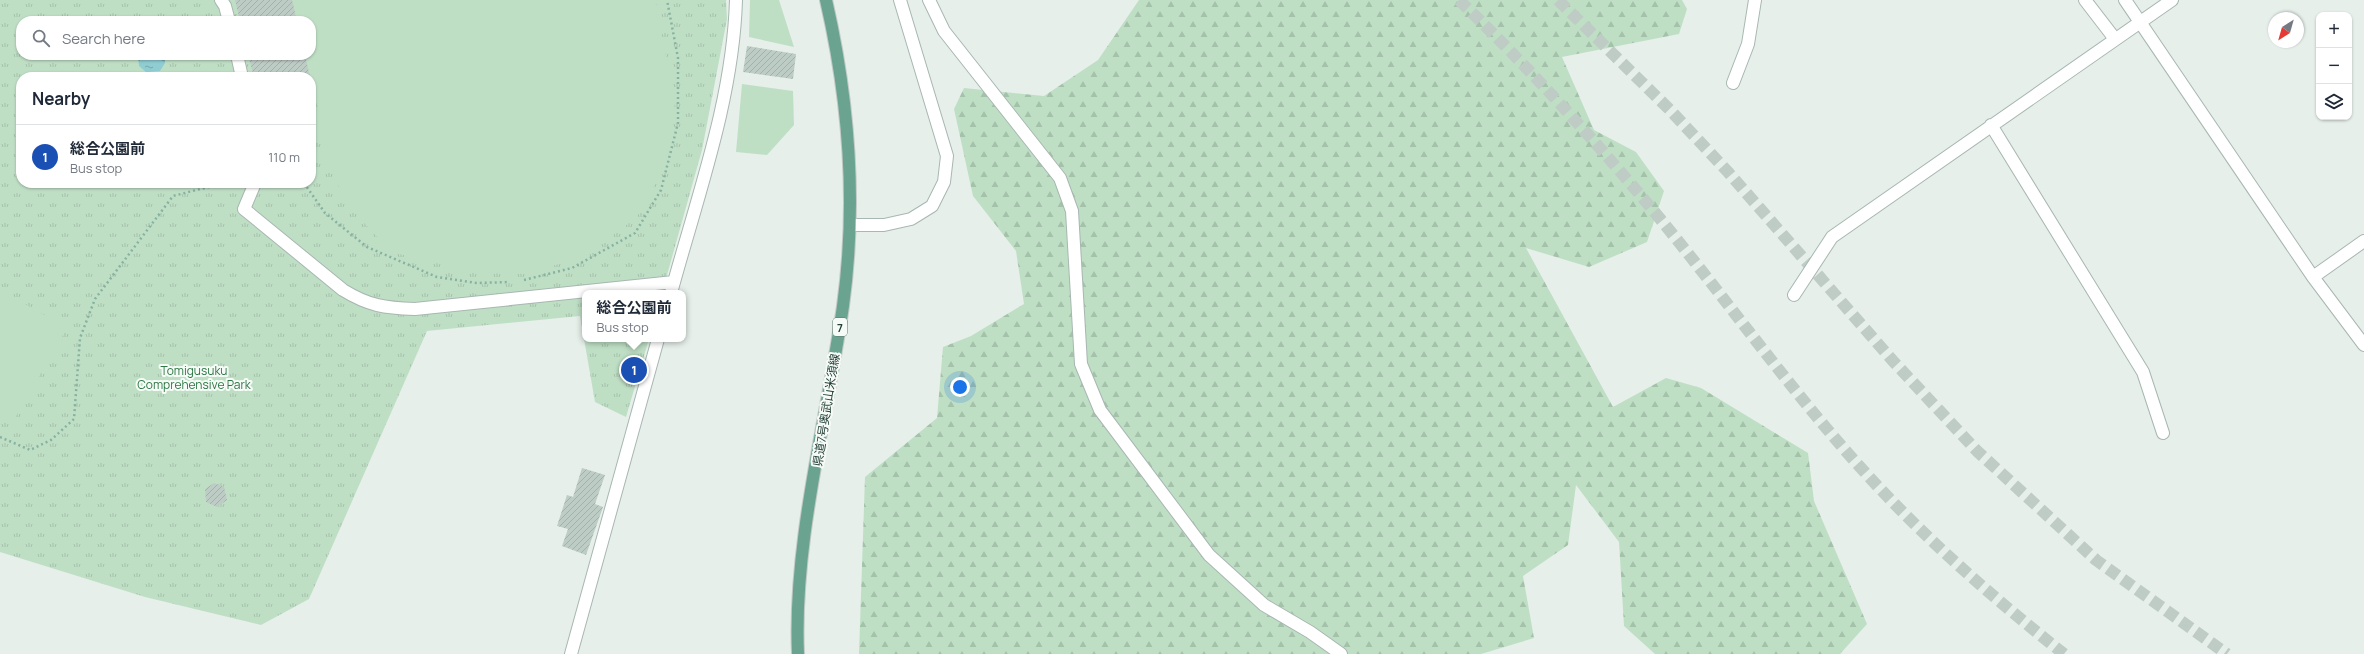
<!DOCTYPE html>
<meta charset="utf-8">
<style>
body{margin:0;font-family:Manrope,"Noto Sans JP",sans-serif;background:#f2f2f3;color:#1f2937}
.controls{position:absolute;right:12px;top:12px;display:grid;overflow:hidden;border-radius:8px;box-shadow:0 1px 3px #0004}
.controls button{width:36px;height:36px;display:grid;place-items:center;padding:0;border:0;border-bottom:1px solid #e0e1e3;background:#fff;color:#1f2937;font:20px sans-serif}
.compass{position:absolute;left:2268px;top:12px;width:36px;height:36px;border-radius:50%;background:#fff;box-shadow:0 1px 3px #0004;rotate:217deg}
.you{position:absolute;left:960px;top:387px;width:14px;height:14px;margin:-10px;border:3px solid #fff;border-radius:50%;background:#1a73e8;box-shadow:0 0 0 6px #1a73e833}
.badge{display:grid;place-items:center;width:26px;height:26px;border-radius:50%;background:#111827;color:#fff;font-size:13px;font-weight:700}
.pin{position:absolute;translate:-50% -50%;border:2px solid #fff;box-shadow:0 1px 4px #0006}
.popup{position:absolute;left:582px;top:290px;width:104px;height:52px;box-sizing:border-box;display:grid;place-content:center;border-radius:8px;background:#fff;filter:drop-shadow(0 1px 3px #0005);font-size:13px;white-space:nowrap;color:#747a83}
.popup b{font-size:15px;color:#1f2937}
.popup::after{content:'';position:absolute;left:50%;top:100%;margin-left:-8px;border:8px solid transparent;border-top-color:#fff}
.list{margin:0;padding:0;list-style:none}
h2{display:flex;justify-content:space-between;align-items:center;height:52px;margin:0;padding:0 16px;font-size:17px}
h2 small{font-size:13px;font-weight:400;color:#747a83}
.list li{display:grid;grid-template-columns:26px 1fr auto;gap:12px;align-items:center;box-sizing:border-box;height:64px;padding:0 16px;border-top:1px solid #e0e1e3}
.list b{display:block;font-size:15px;white-space:nowrap}
.list p{margin:0;font-size:13px;white-space:nowrap;color:#747a83}
.list em{font-size:13px;font-style:normal;color:#747a83}
.icon{flex:none;width:22px;height:22px;fill:none;stroke:currentColor;stroke-width:2;stroke-linecap:round;stroke-linejoin:round}
.map{position:relative;flex:none;width:2364px;height:654px;overflow:hidden}
.search{position:absolute;background:#fff;box-shadow:0 1px 3px #0004;left:16px;top:16px;width:300px;height:44px;display:flex;align-items:center;gap:10px;box-sizing:border-box;padding:0 14px;border-radius:16px;color:#747a83;font-size:15px}
.panel{position:absolute;background:#fff;box-shadow:0 1px 3px #0004;left:16px;top:72px;width:300px;height:116px;border-radius:16px}
.map>svg:first-child{display:block}
.forest{fill:url(#forest-firs)}
.park{fill:url(#park-tufts);fill-rule:evenodd}
.garden{fill:#bfdfc5}
.water{fill:url(#water-ripples)}
.building{fill:url(#building-hatch)}
.lines{fill:none;stroke-linecap:round;stroke-linejoin:round}
.highway-tunnel{stroke:#bfccc6;stroke-width:12;stroke-dasharray:12 6;stroke-linecap:butt}
.minor-casing{stroke:#a8b7b1;stroke-width:14}
.major-casing{stroke:#c2cac7;stroke-width:14}
.path{stroke:#86b2a1;stroke-width:2.5;stroke-dasharray:2 3;stroke-linecap:butt}
.minor{stroke:#fff;stroke-width:12}
.major{stroke:#6aa491;stroke-width:12}
.labels{text-anchor:middle;dominant-baseline:central;stroke-width:4;stroke-linejoin:round;paint-order:stroke}
.shield{fill:#f7fbf8;stroke:#637971;stroke-width:1}
.shield-label{font-size:11px;font-weight:bold;fill:#244137}
.park-label{font-size:12px;fill:#2e7845;stroke:#f7fbf8}
.street-label{font-size:12px;fill:#244137;stroke:#f7fbf8}
</style>
<div class="map">
<svg width="2364" height="654" viewBox="0 0 2364 654">
<defs>
<pattern id="forest-firs" width="22" height="20" patternUnits="userSpaceOnUse"><rect width="22" height="20" fill="#bfdfc5"/><path d="M5 1l3.5 6h-7zM16 11l3.5 6h-7z" fill="#a4c1aa"/></pattern>
<pattern id="park-tufts" width="24" height="20" patternUnits="userSpaceOnUse"><rect width="24" height="20" fill="#bfdfc5"/><path d="M3 7l-1-3M5 7V3M7 7l1-3M15 17l-1-3M17 17v-4M19 17l1-3" fill="none" stroke="#a4c1aa"/></pattern>
<pattern id="water-ripples" width="26" height="14" patternUnits="userSpaceOnUse"><rect width="26" height="14" fill="#8fcdd3"/><path d="M2 4q2-2 4 0t4 0M15 11q2-2 4 0t4 0" fill="none" stroke="#75a8ac"/></pattern>
<pattern id="building-hatch" width="6" height="6" patternUnits="userSpaceOnUse"><rect width="6" height="6" fill="#beccc6"/><path d="M-1 1l2-2M0 6l6-6M5 7l2-2" fill="none" stroke="#a3b0ab"/></pattern>
</defs>
<rect width="100%" height="100%" fill="#e6efea"/>
<path class="forest" d="M1139,0H1682L1687,9L1679,34L1562,57L1594,130L1636,152L1664,191L1647,242L1589,267L1526,248L1613,407L1666,378L1701,388L1808,453L1814,501L1867,624L1840,654H1655L1624,626L1619,542L1576,485L1568,545L1523,576L1534,638L1481,654H859L865,477L937,418L943,347L971,336L1024,304L1016,251L973,196L954,109L964,88L1044,96L1098,60Z"/>
<path class="park" d="M0,0H726L727,19L702,150L662,293H585V339H649L626,417L595,402L580,316L427,331L309,599L261,625L145,597L0,552ZM21,21H311V55H21ZM21,77H311V183H21Z"/>
<path class="garden" d="M292,0H655L675,102L668,161L636,218L584,256L527,274L477,273L391,252L359,217L337,184L311,119V115L319,113L305,55H311V21H297Z
M750,0H779L794,47L749,37Z
M742,84L793,91L794,125L767,155L736,152Z
M0,290L67,328L12,423L0,416Z"/>
<path class="water" d="M138,55H165V63L160,71L146,72L139,66Z"/>
<path class="building" d="M235,0H292L297,21H240Z
M747,46L796,54L793,79L743,72Z
M248,55H305L310,77H254Z
M582,468L605,475L595,504L603,507L586,555L562,546L568,529L557,526L567,495L573,497Z
M214,483L224,487L227,500L217,507L206,502L205,489Z"/>
<g class="lines">
<path class="highway-tunnel" d="M1459,0C1521,60 1580,124 1636,190C1717,285 1787,388 1871,479C1930,543 1996,600 2064,654
M1558,0L1670,110L1728,172L1893,361L1977,451L2096,560L2227,654"/>
<g class="minor-casing">
<path id="minor" d="M221,0L225,6L229,21
M929,0L944,31L1060,178L1072,211L1081,364L1100,410L1209,555L1264,605L1310,632L1341,654
M2085,0L2115,39
M2125,0L2313,277L2364,345
M237,55L242,77
M1733,83L1748,44L1755,0
M1991,125L2143,372L2163,433
M255,183L244,209L343,290C369,306 385,308 415,309L674,282
M851,225H884L911,219L932,206L944,182L947,156L900,0
M2313,277L2364,241
M671,293C697,197 733,100 736,0
M1794,295L1832,237L2172,0
M571,654L658,339"/>
</g>
<g class="major-casing">
<path id="major" d="M798,654C793,541 827,419 843,306C857,204 849,100 826,0"/>
</g>
<path class="path" d="M304,183L325,213L367,247L437,277L477,283L509,282
M524,280L572,268L635,233L661,190L678,123V58L667,0
M0,437L30,450L51,440L74,419L80,338L95,299L173,196L224,183"/>
<use href="#minor" class="minor"/>
<use href="#major" class="major"/>
</g>
<g class="labels">
<rect class="shield" x="833" y="318" width="14" height="18" rx="3"/>
<g class="shield-label">
<text x="840" y="327">7</text>
</g>
<g class="park-label">
<text x="194" y="370">Tomigusuku<tspan x="194" dy="14">Comprehensive Park</tspan></text>
</g>
<g class="street-label">
<text transform="translate(826 410) rotate(-81)">県道7号奥武山米須線</text>
</g>
</g>
</svg>
<div class="controls">
<button>+</button>
<button>−</button>
<button><svg class="icon" aria-label="layers" viewBox="0 0 24 24"><path d="M12 4l9 5-9 5-9-5zM3 14l9 5 9-5"/></svg></button>
</div>
<svg class="compass" viewBox="-18 -18 36 36"><path d="M0-13l5 13h-10z" fill="#e53935"/><path d="M0 13l5-13h-10z" fill="#747a83"/></svg>
<div class="you"></div>
<div class="pin badge" style="left:634px;top:370px;background:#1a4fb4">1</div>
<div class="popup"><b>総合公園前</b>Bus stop</div>
<div class="search"><svg class="icon" aria-label="search" viewBox="0 0 24 24"><circle cx="10" cy="10" r="6"/><path d="M15 15l6 6"/></svg>Search here</div>
<section class="panel">
<h2>Nearby<small></small></h2>
<ul class="list">
<li><span class="badge" style="background:#1a4fb4">1</span><div><b>総合公園前</b><p>Bus stop</p></div><em>110 m</em></li>
</ul>
</section>
</div>
